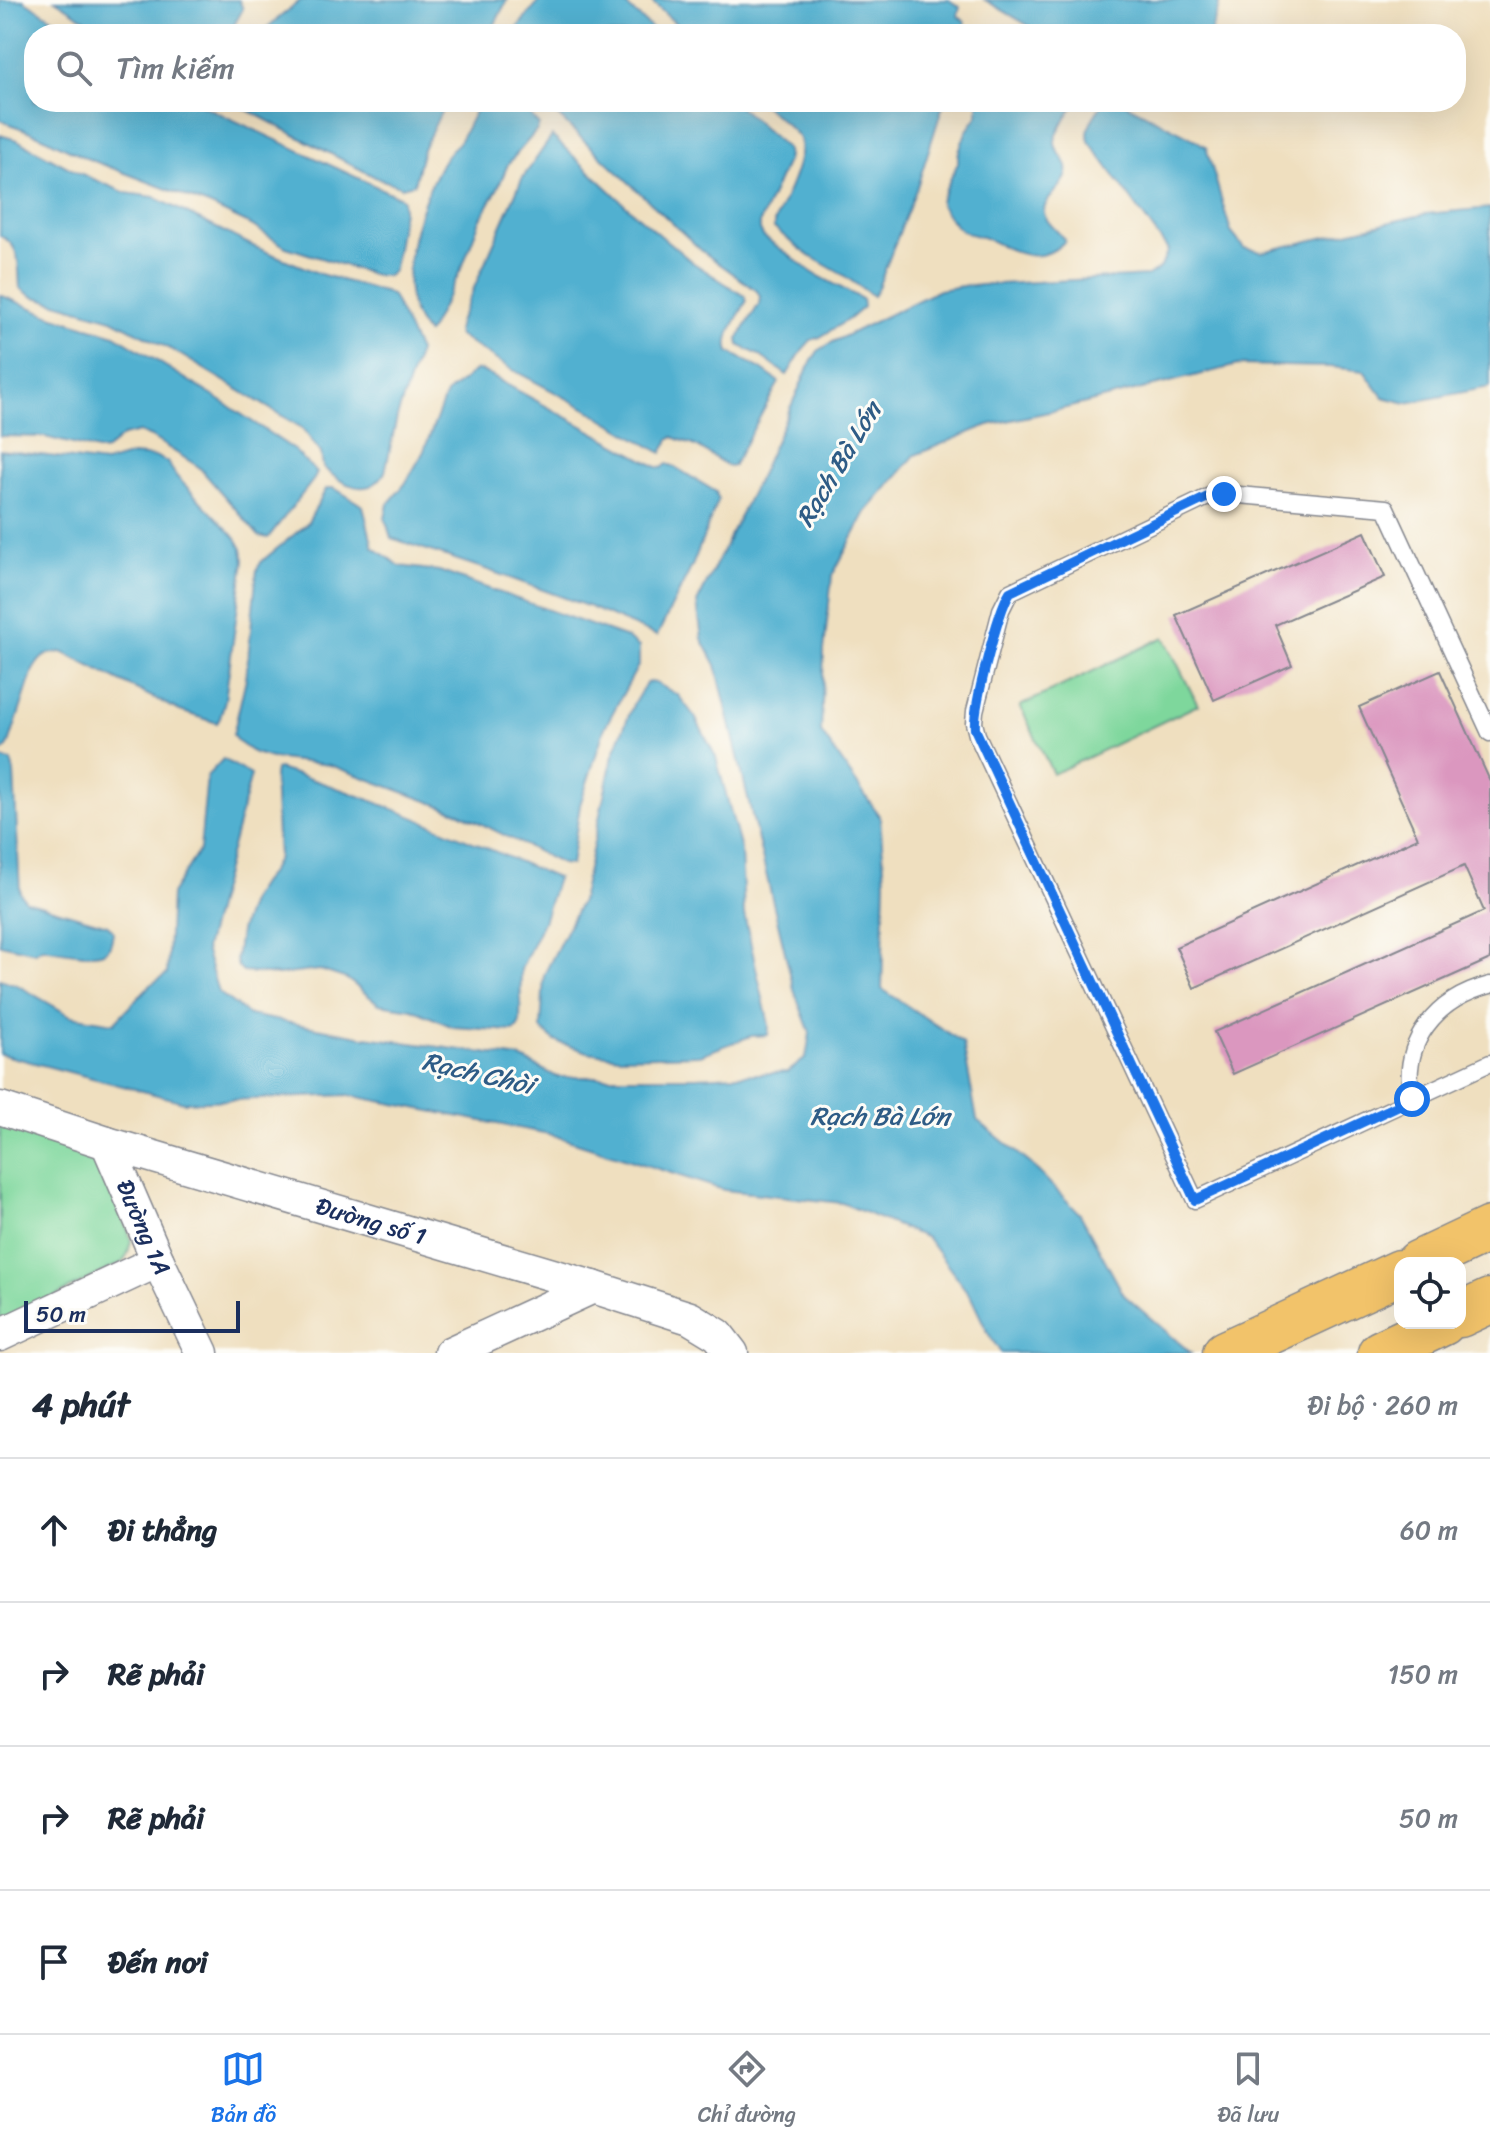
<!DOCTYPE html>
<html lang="vi">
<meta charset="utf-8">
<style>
body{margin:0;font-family:Sriracha,sans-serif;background:#f6f6f7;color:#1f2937}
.controls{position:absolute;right:24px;bottom:24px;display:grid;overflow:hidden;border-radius:16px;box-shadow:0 8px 32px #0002}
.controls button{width:72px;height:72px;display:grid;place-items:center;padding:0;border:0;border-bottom:2px solid #e0e1e3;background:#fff;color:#1f2937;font:40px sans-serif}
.scale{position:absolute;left:24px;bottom:20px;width:216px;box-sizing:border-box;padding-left:8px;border:4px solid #1b2f5e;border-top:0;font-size:22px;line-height:28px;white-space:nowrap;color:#1b2f5e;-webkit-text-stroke:6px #fdfcf7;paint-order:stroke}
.stop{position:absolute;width:24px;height:24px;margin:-18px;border:6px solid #1a73e8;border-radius:50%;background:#fff}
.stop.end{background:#1a73e8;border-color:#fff;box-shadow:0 2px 8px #0008}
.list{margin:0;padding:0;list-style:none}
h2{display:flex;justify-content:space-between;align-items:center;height:104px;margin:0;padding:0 32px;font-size:34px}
h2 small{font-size:26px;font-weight:400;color:#747a83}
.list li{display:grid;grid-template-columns:52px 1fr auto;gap:24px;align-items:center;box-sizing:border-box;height:144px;padding:0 32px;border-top:2px solid #e0e1e3}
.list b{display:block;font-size:30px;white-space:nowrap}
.list em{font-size:26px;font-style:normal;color:#747a83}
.icon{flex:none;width:44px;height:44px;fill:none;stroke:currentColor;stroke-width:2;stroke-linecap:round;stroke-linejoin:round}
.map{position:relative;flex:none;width:1490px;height:1353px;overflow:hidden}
.search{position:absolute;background:#fff;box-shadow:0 8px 32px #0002;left:24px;right:24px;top:24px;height:88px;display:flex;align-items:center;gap:20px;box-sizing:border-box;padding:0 28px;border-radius:32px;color:#747a83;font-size:30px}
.sheet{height:680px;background:#fff}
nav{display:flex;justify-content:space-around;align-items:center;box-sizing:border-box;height:112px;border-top:2px solid #e0e1e3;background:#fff;font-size:22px;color:#747a83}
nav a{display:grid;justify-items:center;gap:4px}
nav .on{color:#1a73e8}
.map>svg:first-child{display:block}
.green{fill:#7ed79c;stroke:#4c837d;stroke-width:2}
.water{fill:#51b0d0;stroke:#367097;stroke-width:2}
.building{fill:#db97bf}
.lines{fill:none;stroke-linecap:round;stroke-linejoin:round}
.lane-casing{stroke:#85878e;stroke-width:19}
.street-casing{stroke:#85878e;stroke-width:35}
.primary-casing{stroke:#85878e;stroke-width:47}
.highway-casing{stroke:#85878e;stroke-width:47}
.lane{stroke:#fff;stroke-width:16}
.street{stroke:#fff;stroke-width:32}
.primary{stroke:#f2c36a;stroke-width:44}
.highway{stroke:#f2c36a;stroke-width:44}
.route{stroke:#1a73e8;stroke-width:10}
.labels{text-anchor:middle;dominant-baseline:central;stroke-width:6;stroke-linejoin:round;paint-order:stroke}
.street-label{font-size:24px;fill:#1b2f5e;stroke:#fdfcf7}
.water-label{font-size:26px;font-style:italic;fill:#2e5c86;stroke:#fdfcf7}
</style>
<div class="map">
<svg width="1490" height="1353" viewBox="0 0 1490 1353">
<rect width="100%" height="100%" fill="#fdfcf7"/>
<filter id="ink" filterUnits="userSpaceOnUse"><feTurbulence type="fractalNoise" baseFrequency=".0125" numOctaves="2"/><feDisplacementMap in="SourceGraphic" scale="16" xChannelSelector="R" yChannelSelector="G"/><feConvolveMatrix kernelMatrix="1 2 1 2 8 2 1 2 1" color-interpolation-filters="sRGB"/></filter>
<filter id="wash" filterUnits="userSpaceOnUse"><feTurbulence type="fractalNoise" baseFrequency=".006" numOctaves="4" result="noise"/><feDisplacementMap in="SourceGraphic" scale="32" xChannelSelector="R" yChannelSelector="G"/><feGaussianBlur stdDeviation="1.8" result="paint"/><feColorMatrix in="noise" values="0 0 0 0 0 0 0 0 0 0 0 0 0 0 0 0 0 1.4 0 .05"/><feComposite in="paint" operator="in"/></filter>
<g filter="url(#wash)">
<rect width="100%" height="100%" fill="#efdfbf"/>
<path class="green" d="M1164,637L1198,705L1053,774L1020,706Z
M0,1121L89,1153L101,1171L128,1230L131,1241L128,1253L123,1262L0,1324Z"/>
<path class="water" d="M0,0H23L78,34H34V102H195L403,199V210L394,269C389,279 381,276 371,274L286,247L251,225L211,206L86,158L43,137L0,120Z
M55,0H239L243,9L229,34H108Z
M301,0H507L490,34H259Z
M540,0H620L658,34H512Z
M650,0H949L960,7L958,16L964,21L967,29L965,34H687Z
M985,0H1218L1219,6L1210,34H1043Z
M232,102H446L423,149L414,184L402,187L377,178Z
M481,102H518L539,125L537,130L508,164L498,188L480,220L463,265L431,329L427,333C388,294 419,205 441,164C446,155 454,148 460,140C468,127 472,114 481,102Z
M543,102H734L786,148L788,155L787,161L760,222V230L763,236L813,273L862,299L863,307L849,319L820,337L811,340L803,349L787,375L759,355L739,345L738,339L759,304L760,297L757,291L702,251Z
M760,102H944L917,187L877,290L873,296L843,275L808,255L774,228V223C781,206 809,153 798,137C790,126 771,112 760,102Z
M978,102H1076C1071,112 1056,130 1055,141C1054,154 1070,159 1067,174C1064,187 1044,199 1044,211C1043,221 1060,232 1065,241C1038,269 1012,250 985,238C977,235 968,235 961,230C953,225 947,214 941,206L940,201L958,163V155L966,132L978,115Z
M1104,102H1122L1196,140L1206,147L1231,232L1244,248L1262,252L1425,214L1490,208V387L1407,403L1383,397L1364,371L1331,367L1238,365L1058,410L988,425L915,455L866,512L832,576L824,650L821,732L880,817L885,881L882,989L963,1043L977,1120L1031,1164L1080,1214L1124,1295L1191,1353H1001L988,1333L971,1297L927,1238L842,1203L724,1190L549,1134L348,1095L184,1102L0,1054V979L17,985L71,1016L114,1023L150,985L167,974L171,894L200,849L207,776L223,759L251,775L205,949L218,992L249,1015L359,1036L521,1058L557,1077H696L757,1074L788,1072L806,1058L810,1033L794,990L716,665L702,639L697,603L761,473L809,366L818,351L833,342L939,290L962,286L1148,276L1161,267L1168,250L1089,141C1085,126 1095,115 1104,102Z
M0,135L17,140L77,172L126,193L154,197L255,247L320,274L387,293L392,296L419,351L397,417L385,472C369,500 341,484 323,467L321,453L302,428L176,352L112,319L32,296L20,288C18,268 22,245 0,236Z
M552,136L634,213L692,262L746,297V302C739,316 723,336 729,352L761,369L779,382L733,466H728L696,446L673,437L669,440L662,453L658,451L585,408L511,369L459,336L457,331L459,322L522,179Z
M0,295L54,317L115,335L226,404L293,449L317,473L314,479L268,538L259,536L199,467L151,437L139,432L123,436L106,450L101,451L45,437L0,436Z
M476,370L482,371L657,467L662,468L667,464L673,466L716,492L718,500L692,566L657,636L590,607L485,569L391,538L385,518L388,504L405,484L423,453L446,394Z
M0,450L105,463L132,455L157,457L167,462L177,477L236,538L242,549L244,560L225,700L220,718L217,723L180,711L62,652C46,653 41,656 33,670L9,744L4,751H0Z
M329,488H334L363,506L373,547L400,566L439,571L627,638L639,647V664L605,727L580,805L571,865L562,864L460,813L330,765L271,758L254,753L237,741L233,735L246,678L257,569L262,561L307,524L326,489Z
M650,682L656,683L678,695L695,717L716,757L741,850L744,914L769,1025L768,1035L751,1036L700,1055L619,1057L588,1052L555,1041L541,1029L544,975L581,901L613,755L633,705L646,683Z
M0,758L11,761L14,772L20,893L26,901L108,925L113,931C112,938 112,945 107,950C97,959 56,950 42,948L35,952L0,944Z
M278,769C374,797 465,839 557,878L543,922L521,969L520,1022L517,1029L513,1031L453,1027L412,1009L379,1004L347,979L320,970L278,975L243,972L238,967L236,960L240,931L251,899L262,882L270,873L278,857L274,776L275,770Z"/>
<g id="blocks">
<path class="building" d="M1365,532L1385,577L1275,625L1292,665L1214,700L1176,615Z
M1440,671L1490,781V959L1233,1074L1214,1032L1484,911L1464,866L1194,988L1176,947L1418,838L1359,707Z"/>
</g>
</g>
<g filter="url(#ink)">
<use href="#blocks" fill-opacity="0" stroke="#85878e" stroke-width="2"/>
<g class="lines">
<g class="lane-casing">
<path id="lane" d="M1490,733L1386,508L1228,494L1212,495L1010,592L1001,610L975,711L974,723L977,735L1195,1200L1490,1063
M1412,1099C1400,1042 1436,999 1490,985"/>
</g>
<g class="street-casing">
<g id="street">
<path id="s1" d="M0,1108L107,1143L593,1287L690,1318L718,1335L732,1353"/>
<path id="s2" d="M107,1143L158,1261L202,1353"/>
<path d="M0,1335L158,1261"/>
<path d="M450,1353L593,1287"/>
</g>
</g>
<g class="primary-casing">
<path id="primary" d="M1418,1263L1490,1229
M1225,1353L1400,1272"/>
</g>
<g class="highway-casing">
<path id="highway" d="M1460,1315L1490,1301
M1380,1353L1443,1323"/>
</g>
<use href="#lane" class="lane"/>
<use href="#street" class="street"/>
<use href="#primary" class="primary"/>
<use href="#highway" class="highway"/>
</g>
</g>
<g class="lines" filter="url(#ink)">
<path class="route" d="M1224,494L1212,495L1010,592C998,611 973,707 975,729L1195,1200L1412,1099"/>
</g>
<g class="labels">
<g class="street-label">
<text stroke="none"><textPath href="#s1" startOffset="388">Đường số 1</textPath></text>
<text stroke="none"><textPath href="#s2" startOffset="92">Đường 1A</textPath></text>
</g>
<g class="water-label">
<text transform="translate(838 464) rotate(-59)">Rạch Bà Lớn</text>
<text transform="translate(478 1073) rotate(13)">Rạch Chòi</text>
<text x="880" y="1116">Rạch Bà Lớn</text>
</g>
</g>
</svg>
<div class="controls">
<button><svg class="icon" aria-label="locate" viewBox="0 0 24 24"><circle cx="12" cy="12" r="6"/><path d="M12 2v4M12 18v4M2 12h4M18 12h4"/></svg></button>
</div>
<div class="scale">50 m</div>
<div class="stop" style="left:1412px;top:1099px"></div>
<div class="stop end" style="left:1224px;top:494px"></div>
<div class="search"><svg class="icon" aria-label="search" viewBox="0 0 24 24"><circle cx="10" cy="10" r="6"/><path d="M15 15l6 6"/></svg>Tìm kiếm</div>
</div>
<section class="sheet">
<h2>4 phút<small>Đi bộ · 260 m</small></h2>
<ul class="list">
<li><svg class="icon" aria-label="ahead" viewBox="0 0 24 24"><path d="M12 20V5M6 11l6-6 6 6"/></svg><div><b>Đi thẳng</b></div><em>60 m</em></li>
<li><svg class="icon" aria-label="right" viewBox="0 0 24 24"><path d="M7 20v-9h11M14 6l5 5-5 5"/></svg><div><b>Rẽ phải</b></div><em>150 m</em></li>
<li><svg class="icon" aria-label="right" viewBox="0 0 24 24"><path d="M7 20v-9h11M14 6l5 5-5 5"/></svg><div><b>Rẽ phải</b></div><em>50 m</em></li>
<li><svg class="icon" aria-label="arrive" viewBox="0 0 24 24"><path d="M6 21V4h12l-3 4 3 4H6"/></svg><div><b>Đến nơi</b></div></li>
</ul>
</section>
<nav>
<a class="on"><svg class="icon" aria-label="map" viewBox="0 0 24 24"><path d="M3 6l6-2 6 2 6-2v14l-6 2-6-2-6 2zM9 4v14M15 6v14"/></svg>Bản đồ</a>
<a><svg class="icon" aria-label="directions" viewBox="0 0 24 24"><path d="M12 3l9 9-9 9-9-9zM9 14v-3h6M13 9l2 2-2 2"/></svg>Chỉ đường</a>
<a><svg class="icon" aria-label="saved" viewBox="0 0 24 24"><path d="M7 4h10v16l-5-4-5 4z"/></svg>Đã lưu</a>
</nav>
